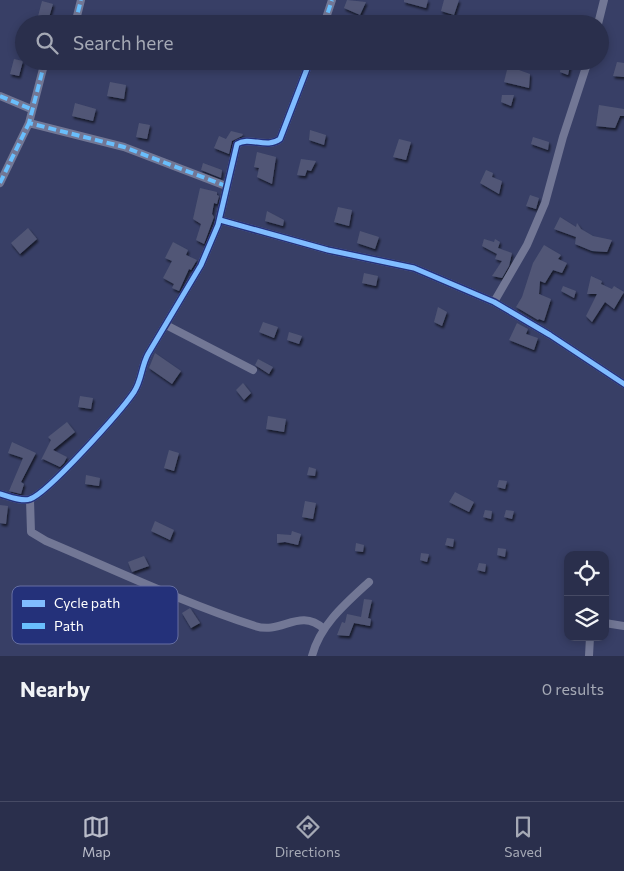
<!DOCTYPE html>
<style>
body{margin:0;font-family:Commissioner,sans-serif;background:#323753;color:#f1f3f6}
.controls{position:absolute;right:15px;bottom:15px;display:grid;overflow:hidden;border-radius:10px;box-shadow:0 2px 8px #0003}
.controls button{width:45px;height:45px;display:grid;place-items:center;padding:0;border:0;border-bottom:1px solid #464a64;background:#2a2f4c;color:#f1f3f6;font:25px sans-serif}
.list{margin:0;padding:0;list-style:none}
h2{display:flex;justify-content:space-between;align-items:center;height:65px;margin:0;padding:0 20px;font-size:21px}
h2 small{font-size:16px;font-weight:400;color:#a5a9b5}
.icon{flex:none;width:28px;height:28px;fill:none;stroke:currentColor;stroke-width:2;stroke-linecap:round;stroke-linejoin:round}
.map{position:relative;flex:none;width:624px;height:656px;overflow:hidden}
.search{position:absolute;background:#2a2f4c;box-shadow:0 2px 8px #0003;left:15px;right:15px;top:15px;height:55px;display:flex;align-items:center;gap:12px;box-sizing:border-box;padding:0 18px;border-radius:28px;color:#a5a9b5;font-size:19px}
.sheet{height:145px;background:#2a2f4c}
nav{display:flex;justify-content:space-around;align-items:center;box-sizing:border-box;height:70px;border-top:1px solid #464a64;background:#2a2f4c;font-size:14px;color:#a5a9b5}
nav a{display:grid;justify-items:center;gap:2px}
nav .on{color:#b9bcc9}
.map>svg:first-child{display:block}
.building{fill:#515776;filter:url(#shadow)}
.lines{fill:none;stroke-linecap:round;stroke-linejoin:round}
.minor{stroke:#727795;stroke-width:8}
.quiet{stroke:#69befc;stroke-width:4;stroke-dasharray:8 4;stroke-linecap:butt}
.cycleway-casing{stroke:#24317a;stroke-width:8}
.cycleway{stroke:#80bcff;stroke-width:5}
.key{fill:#24317a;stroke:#666fa2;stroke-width:1}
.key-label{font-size:14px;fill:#fff}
</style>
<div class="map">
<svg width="624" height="656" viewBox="0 0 624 656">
<defs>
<filter id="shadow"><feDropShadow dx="1.5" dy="2.5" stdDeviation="1" flood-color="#0009"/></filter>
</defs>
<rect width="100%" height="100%" fill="#383f66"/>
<path class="building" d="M347,0L366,2L360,15L344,8Z
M404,0H428L426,8L404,2Z
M444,0H459L454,15L441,11Z
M42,1L53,4L47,24H36Z
M82,17L103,19L102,24H81Z
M396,17L414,22V24H393Z
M14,59L23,61L19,76L10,74Z
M562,62L570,66L568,75L560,72Z
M617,62L624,63V77L613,76Z
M508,66L530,74L529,88L504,82Z
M110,82L126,85L124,99L107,96Z
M502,95H514L511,106L501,102Z
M75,103L96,109L93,121L72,116Z
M599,105L624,109V116H620L615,128L596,126Z
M139,123L150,125L147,139L136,137Z
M310,130L326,135L324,145L309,140Z
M231,131L243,134L242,136L232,141L229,154L214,148L219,136L226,139Z
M533,137L549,142L548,150L531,144Z
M399,139L411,142L406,160L393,157Z
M257,152L276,157L272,184L257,177L259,168L254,167Z
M301,159L316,161L311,171L307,170L305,176L297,175Z
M203,163L222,170L221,178L201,170Z
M486,170L493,173L492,177L502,181L499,194L480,183Z
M200,188L217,192V195L219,196L217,204L214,203L212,214L214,217L204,244L196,240L201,224L193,219Z
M530,195L539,198L536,209L526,206Z
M338,207L352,210L349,226L334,222Z
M267,211L284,220L283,226L265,221Z
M560,217L576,227L577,223L581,229L593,236L612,240L607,252L592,251L575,244L576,237L554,229Z
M28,228L37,239L20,254L11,243Z
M360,231L379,237L375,249L357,243Z
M484,239L494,242L495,239L500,242L498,248L512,253L509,266L502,278L492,276L502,261L495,259L497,254L482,246Z
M173,242L188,250L186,255L197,260L191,270L189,269L179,291L172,288L174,284L163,278L172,261L165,258Z
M544,245L561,255L558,259L567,263L562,273L553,270L545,283L540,281L539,294L551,299L544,321L539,319L538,320L516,307L522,297L533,263Z
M364,273L378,276L376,286L362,283Z
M591,276L602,281L601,284L612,289L614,286L624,292L614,309L605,302L592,322L586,316L597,294H587Z
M563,286L576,291L574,298L561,291Z
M438,307L447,312L442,326L434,322Z
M263,322L278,327L274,338L259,332Z
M517,323L528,329L526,334L538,338L534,350L509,340Z
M289,332L302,336L299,344L287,340Z
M155,353L181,371L172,384L149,368Z
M258,359L273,367L269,374L255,365Z
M243,383L251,393L244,400L236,390Z
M80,396L93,398L91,409L78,407Z
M268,416L286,419L284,432L266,429Z
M67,422L75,432L53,450L67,457L64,463L60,467L43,459L41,460L51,440L48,437Z
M12,442L36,453L21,482L24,484L21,494L9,491L23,458L8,453Z
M169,450L179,453L174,471L164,468Z
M309,467L316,469L315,476L307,475Z
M86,475L100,478L99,486L85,484Z
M499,480L507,481L505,489L497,487Z
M455,492L474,502L469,512L449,502Z
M305,501L316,503L313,519L302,517Z
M0,505L8,506L6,524L0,523Z
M485,510L492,511L491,519L483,517Z
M506,510L514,511L512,519L504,517Z
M155,521L174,530L170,540L151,531Z
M292,531L301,534L298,545L285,542L277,543V534L291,535Z
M447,538L454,539L453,547L445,545Z
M356,543L364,545L363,552L355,551Z
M498,548L506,549L505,557L497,555Z
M421,553L429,554L427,562L420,560Z
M144,556L149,566L132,572L128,562Z
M479,563L486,564L485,572L477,570Z
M364,599L372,600L368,618L371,619L370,626L354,623L349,636L337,635L342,622L345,623L347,614L361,617Z
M190,608L200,623L191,628L182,613Z"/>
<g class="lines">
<path class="minor" d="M75,24L81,0
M324,24L332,0
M598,24L604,0
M45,61L29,123L124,147L226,186
M0,96L31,109
M0,183L29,123
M220,220L328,250L414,268L494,302L550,335L624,384
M494,302L527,245L545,203L563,137L588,61
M166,325L253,370
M0,494C8,496 22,502 30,499C47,494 121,411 134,392C142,380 141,367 148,354L201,265L218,225L237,144C249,136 267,149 280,139L310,61
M30,500L31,532L46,541C115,570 184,603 255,626C282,635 299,607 324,629
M605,623L624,626
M312,656C320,625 346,603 369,582
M589,656L590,637"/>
<path class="quiet" d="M75,24L81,0
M324,24L332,0
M45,61L29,123L124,147L226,186
M0,96L31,109
M0,183L29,123"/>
<g class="cycleway-casing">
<path id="cycleway" d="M220,220L328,250L414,268L494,302L550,335L624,384
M0,494C8,496 22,502 30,499C47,494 121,411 134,392C142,380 141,367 148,354L201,265L218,225L237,144C249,136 267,149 280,139L310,61"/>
</g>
<use href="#cycleway" class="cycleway"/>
</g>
<rect x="12" y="586" width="166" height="58" rx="8" class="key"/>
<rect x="22" y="600" width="23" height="7" fill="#80bcff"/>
<rect x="22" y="623" width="23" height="6" fill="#69befc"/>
<g class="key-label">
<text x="54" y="608">Cycle path</text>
<text x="54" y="631">Path</text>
</g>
</svg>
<div class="controls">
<button><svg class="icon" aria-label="locate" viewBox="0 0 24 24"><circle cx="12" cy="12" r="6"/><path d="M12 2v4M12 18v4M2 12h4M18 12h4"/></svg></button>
<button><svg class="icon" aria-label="layers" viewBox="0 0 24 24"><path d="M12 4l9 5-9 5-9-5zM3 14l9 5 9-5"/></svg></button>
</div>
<div class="search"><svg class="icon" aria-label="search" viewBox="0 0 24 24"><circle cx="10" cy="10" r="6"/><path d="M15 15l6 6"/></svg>Search here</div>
</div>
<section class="sheet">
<h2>Nearby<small>0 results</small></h2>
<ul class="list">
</ul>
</section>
<nav>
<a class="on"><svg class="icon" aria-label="map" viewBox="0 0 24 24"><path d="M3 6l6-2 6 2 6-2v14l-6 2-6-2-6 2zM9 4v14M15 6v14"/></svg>Map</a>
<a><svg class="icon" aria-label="directions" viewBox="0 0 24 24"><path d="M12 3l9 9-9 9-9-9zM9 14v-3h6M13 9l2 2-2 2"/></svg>Directions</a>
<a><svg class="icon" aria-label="saved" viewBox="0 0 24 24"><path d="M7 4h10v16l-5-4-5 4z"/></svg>Saved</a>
</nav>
